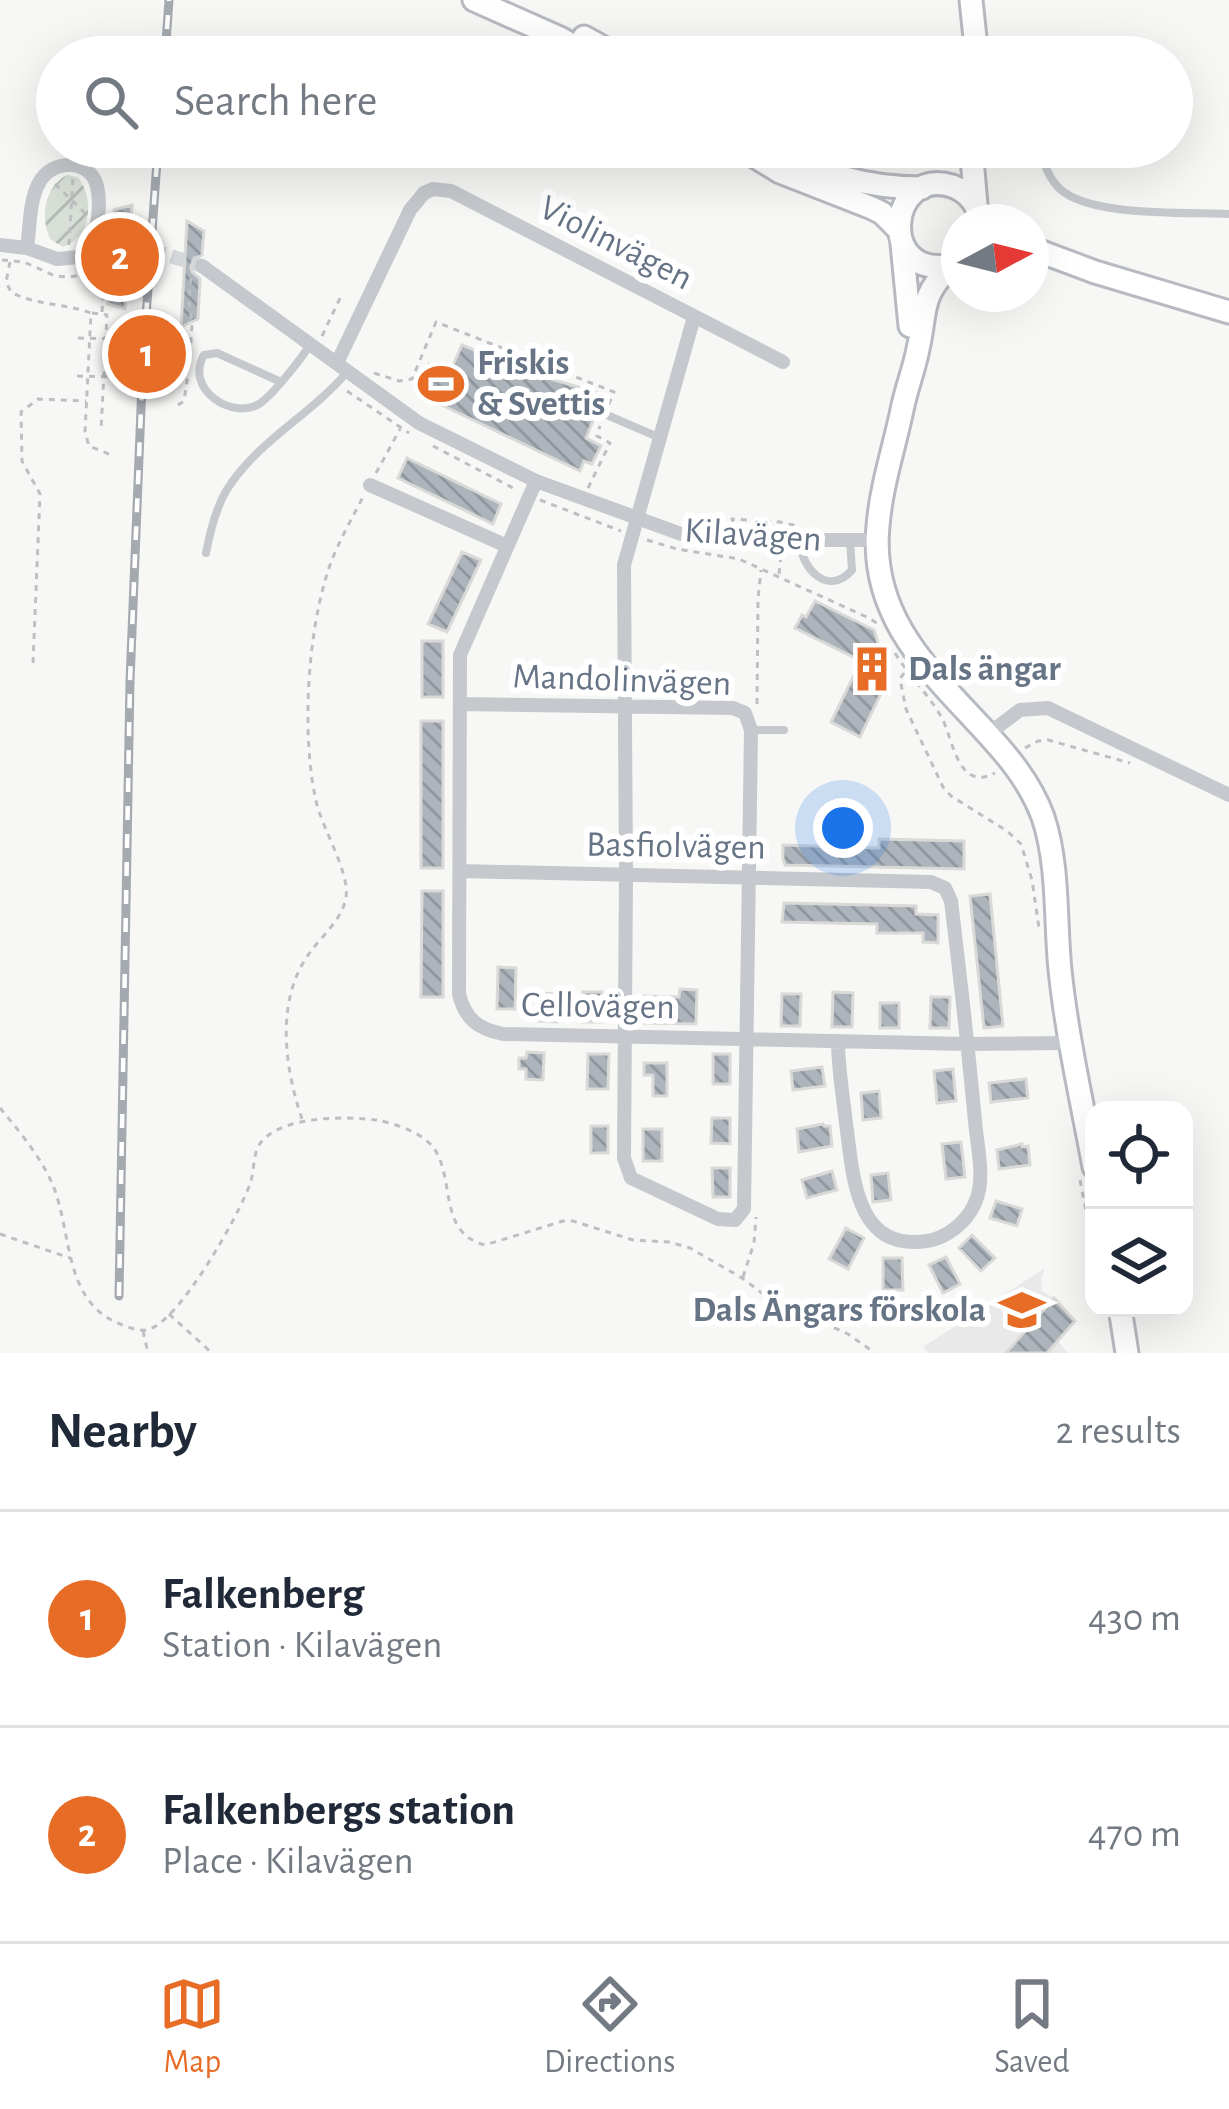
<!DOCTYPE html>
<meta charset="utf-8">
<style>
body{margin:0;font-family:"Alegreya Sans",sans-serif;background:#f2f2f3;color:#1f2937}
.controls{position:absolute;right:36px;bottom:36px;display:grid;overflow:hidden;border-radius:24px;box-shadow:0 12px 48px #0002}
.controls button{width:108px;height:108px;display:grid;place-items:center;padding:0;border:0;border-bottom:3px solid #e0e1e3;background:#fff;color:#1f2937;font:60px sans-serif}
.compass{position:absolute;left:941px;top:204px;width:108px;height:108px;border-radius:50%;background:#fff;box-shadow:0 12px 48px #0002;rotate:83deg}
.you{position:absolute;left:843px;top:828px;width:42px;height:42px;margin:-30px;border:9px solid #fff;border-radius:50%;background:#1a73e8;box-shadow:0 0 0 18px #1a73e833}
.badge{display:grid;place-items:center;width:78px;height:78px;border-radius:50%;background:#e76c25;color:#fff;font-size:39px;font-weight:700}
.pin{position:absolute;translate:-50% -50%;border:6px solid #fff;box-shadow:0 3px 12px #0006}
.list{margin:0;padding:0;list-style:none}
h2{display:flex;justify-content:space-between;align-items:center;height:156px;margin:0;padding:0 48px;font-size:51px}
h2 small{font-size:39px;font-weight:400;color:#747a83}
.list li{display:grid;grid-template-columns:78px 1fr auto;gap:36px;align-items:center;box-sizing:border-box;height:216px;padding:0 48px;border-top:3px solid #e0e1e3}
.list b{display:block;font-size:45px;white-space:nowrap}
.list p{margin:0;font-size:39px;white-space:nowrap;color:#747a83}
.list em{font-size:39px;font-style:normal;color:#747a83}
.icon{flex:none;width:66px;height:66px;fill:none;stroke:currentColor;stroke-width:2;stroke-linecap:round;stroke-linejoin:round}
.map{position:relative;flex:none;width:1229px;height:1353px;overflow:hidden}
.search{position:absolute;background:#fff;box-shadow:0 12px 48px #0002;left:36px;right:36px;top:36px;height:132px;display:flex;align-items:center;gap:30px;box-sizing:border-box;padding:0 42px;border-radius:66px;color:#747a83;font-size:45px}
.sheet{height:588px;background:#fff}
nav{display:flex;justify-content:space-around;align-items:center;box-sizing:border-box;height:168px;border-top:3px solid #e0e1e3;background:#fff;font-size:33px;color:#747a83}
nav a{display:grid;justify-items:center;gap:6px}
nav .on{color:#e76c25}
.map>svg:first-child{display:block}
.built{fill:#e8e9e8}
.garden{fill:url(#garden-furrows)}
.building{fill:url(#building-back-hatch);stroke:#d9d9d7;stroke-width:3}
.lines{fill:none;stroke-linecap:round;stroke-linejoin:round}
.street-tunnel{stroke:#d3d7d9;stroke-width:14;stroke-dasharray:14 7;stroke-linecap:butt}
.secondary-casing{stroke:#b7bbc1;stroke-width:27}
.path{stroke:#bdbfc2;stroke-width:3;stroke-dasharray:6 6;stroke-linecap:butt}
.lane{stroke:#c5c8cc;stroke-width:8}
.street{stroke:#c5c8cc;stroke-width:14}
.secondary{stroke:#fff;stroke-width:21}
.rail-casing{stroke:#a5aab1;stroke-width:9}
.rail{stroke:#fff;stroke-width:4.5;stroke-dasharray:14;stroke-linecap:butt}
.labels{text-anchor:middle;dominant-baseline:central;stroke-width:12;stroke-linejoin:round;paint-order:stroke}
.street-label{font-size:36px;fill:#667486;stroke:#fff}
.poi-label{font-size:36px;font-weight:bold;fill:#667486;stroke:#fff;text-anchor:start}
</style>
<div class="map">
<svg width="1229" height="1353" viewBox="0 0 1229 1353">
<defs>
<pattern id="garden-furrows" width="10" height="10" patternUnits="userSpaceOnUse" patternTransform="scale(3)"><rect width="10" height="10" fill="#d8dfd6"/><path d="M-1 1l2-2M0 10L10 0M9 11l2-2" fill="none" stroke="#b3b9b3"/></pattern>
<pattern id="building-back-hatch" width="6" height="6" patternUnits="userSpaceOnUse" patternTransform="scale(3)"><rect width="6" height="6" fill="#adb4bb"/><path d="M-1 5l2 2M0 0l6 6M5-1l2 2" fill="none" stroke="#91979e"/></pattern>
</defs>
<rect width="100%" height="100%" fill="#f7f8f5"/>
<path class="built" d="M1045,1268L1041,1279L1042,1291L1054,1298L1075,1321L1058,1341L1068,1353H929L923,1347Z"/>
<path class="garden" d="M67,175L78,177C95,200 91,237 63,247L50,239C40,216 44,188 67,175Z"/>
<path class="building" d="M132,205L125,309L108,304L111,258L120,248L119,242L113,236L114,210Z
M187,221L204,231L202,255L194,259L191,266L192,272L200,279L198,319L181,327Z
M462,345L535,374L604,395L600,404L592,410L594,418L586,438L601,446L592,464L584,461L580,471L425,397L429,387L421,382L429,364L449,374Z
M407,458L501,504L493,524L398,478Z
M462,552L481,560L447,632L428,624Z
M815,601L874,630L889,677L860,737L831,722L861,661L795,628L802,615L806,617Z
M422,641H443V697H422Z
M421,721H443V868H421Z
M879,839L964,841V869L785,865L783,859V845L879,848Z
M422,891H443V997H421Z
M990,894L1003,1026L984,1028L970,896Z
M784,903L916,906V914L938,915V943L923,942V933H877V924L782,922Z
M498,967L516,968L515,1009H497Z
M680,989L697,990L696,1024L644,1023V996L679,997Z
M583,992H602L601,1022H582Z
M833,992L853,993L852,1027H832Z
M540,993L558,994L557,1022L539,1021Z
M782,994H801L800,1026H781Z
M931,997H950L949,1028H930Z
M880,1003H899V1028H880Z
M527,1052L544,1053L543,1080L526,1079V1069H519V1058H526Z
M588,1054H609L608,1089H587Z
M713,1054H730V1084H713Z
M644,1063H667V1096H653V1075H644Z
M822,1067L825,1086L793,1090L791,1071Z
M953,1069L956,1101L937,1103L934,1071Z
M1026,1079L1028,1098L991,1102L989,1083Z
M879,1091L881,1118L863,1120L861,1093Z
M712,1118H730V1144L711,1143Z
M823,1124L824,1126H830L832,1146L799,1152L797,1129Z
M591,1126H608V1153H591Z
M643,1129H662V1161H643Z
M961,1142L965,1177L946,1179L942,1144Z
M1022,1144V1147L1028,1146L1030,1165L999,1169L997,1150Z
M712,1168H730V1197H713Z
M832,1171L837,1190L807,1198L802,1180Z
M888,1173L891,1200L873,1202L871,1175Z
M996,1201L1022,1209L1017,1226L990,1218Z
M846,1228L864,1238L848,1269L829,1259Z
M972,1235L995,1258L981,1271L959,1248Z
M946,1257L960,1284L943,1293L929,1265Z
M883,1258H902L903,1290H883Z
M1054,1298L1075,1321L1047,1353H1006Z"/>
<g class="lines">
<path class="street-tunnel" d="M109,247L164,254L202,266"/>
<g class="secondary-casing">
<path id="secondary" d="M474,0L560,38L593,57
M971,0L977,57
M584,37L620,57
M739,147L780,172L872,208L882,213L898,229
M768,147C817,173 866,188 922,188
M971,147L976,205
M902,244L910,326
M1031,248L1095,272L1229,312
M953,265C876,281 888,166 952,186C969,192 978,205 981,222
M949,267C919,299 927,310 918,349C914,370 906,389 902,410C894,448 881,487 878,526C870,607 918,660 970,715C999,746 1028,776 1043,817C1059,865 1055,920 1060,970C1067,1037 1082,1102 1094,1167
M1120,1308L1127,1353"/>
</g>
<path class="path" d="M55,184L87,215
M69,245L73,177
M2,260L24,262L55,276L69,277L83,275L106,264
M10,262L6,282L11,292C37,306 64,303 91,313L85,432L89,446L111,455
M106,273L113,274L112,288L121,291
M105,292L120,297
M102,312L105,273L102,268
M92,313L107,315L101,430
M322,336L342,294
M78,338L118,339
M179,369H189L192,325L189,300L191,278
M374,373L399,381L412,379L436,322L614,392L608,406
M77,376L115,377
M347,391L409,433
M178,405L184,401L188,374
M433,446L515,489
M376,473L400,429
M588,488L610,443L597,436L600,426
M540,500L621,531
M733,522L732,519L780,522L798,526
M647,540L677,549L739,559L869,618L878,624
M779,574L781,554
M895,653C909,676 929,695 942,718C953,739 958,793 995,773
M33,663L40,494L22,461L21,412L38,399L86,401
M904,673L900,679L906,709L943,787L951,796L1007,831L1021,844L1032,880L1039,928
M757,704L758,599L761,570
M1025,748L1038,741L1048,740L1130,763
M0,1108C19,1131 40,1156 52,1183C73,1232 62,1301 120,1324C128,1327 137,1331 146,1330C178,1325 239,1215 250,1184C255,1171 252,1152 262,1141C284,1116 345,1116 376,1120C394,1123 421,1132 433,1147C456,1178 437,1233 485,1245L563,1221H573L633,1240L669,1242L690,1248L742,1278L766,1296L848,1334L875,1353
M302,1119C284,1066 275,998 311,951C323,935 343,918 346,897C350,873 322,828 316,801C302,738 307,643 325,581C333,551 349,524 363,497
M1080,1180L1094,1252
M0,1234L70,1258
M743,1277L754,1243L756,1217
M169,1314L212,1353
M143,1331L148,1353"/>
<path class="lane" d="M1038,147C1044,162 1048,178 1060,189C1090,217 1187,212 1229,214
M281,382L217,353L204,355C184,390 233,420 259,404C273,395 300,360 310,345
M600,412L658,437
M800,541C801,569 828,597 852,570L850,540
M206,553C210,532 215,510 226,491C256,442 311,415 347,372
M752,730H784"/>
<path class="street" d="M0,245L27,248L57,259L79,257L109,247
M27,248C30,228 29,201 39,183C51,159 90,158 97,186C102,208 96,230 91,251
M202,266L419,423L536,481L681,534L759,540H877
M337,363L410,210L424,193L433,189L451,191L783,362
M536,481L460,655L459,994C465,1019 478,1029 503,1034L968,1044L1071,1043
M370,485L507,546
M460,704L733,708L745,713L751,730L744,1209L735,1220L718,1219L631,1178L624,1158L626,875L624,565L694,317
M988,734L1020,710L1048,708L1229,795
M461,871L931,882L945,888L951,901C960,975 968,1047 975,1121C977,1146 986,1179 975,1203C967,1222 947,1238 927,1241C854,1252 853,1173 846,1123C843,1096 838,1068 838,1041"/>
<use href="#secondary" class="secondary"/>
<g class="rail-casing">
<path id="rail" d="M165,57L169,0
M119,1296L130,681L143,359L158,147"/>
</g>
<use href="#rail" class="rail"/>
</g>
<defs>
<g id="stadium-bare" transform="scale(3.6)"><path d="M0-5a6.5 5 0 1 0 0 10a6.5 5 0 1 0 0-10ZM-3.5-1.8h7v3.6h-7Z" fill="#e76c25" stroke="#fff" stroke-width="2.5" paint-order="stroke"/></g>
<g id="building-bare" transform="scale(3.6)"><path d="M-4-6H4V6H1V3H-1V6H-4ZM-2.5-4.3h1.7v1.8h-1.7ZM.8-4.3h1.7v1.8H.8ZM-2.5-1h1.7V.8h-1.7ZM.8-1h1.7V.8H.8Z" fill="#e76c25" stroke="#fff" stroke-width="2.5" paint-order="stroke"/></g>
<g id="school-bare" transform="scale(3.6)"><path d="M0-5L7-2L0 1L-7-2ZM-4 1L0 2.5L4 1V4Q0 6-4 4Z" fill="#e76c25" stroke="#fff" stroke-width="2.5" paint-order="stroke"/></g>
</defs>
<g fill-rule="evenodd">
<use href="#stadium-bare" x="441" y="384"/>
<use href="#building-bare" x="872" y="669"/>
<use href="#school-bare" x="1022" y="1310"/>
</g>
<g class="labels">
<g class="street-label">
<text transform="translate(616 243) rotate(27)">Violinvägen</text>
<text transform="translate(753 535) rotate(4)">Kilavägen</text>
<text transform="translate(622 680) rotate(2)">Mandolinvägen</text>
<text transform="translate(676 846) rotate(1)">Basfiolvägen</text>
<text transform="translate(598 1006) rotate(1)">Cellovägen</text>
</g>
<g class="poi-label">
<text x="477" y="363">Friskis<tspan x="477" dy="41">&amp; Svettis</tspan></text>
<text x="908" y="669">Dals ängar</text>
<text x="986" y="1310" text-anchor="end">Dals Ängars förskola</text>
</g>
</g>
</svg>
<div class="controls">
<button><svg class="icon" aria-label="locate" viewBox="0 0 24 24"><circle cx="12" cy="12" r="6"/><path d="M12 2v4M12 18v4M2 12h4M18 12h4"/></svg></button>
<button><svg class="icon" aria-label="layers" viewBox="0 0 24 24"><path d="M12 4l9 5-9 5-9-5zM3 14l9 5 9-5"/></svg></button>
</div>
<svg class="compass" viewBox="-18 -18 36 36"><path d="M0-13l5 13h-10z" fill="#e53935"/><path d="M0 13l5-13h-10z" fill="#747a83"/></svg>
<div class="you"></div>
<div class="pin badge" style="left:147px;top:354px">1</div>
<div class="pin badge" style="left:120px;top:257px">2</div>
<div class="search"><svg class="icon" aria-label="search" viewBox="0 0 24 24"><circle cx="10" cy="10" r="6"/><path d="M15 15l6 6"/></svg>Search here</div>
</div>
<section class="sheet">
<h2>Nearby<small>2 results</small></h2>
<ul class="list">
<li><span class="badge">1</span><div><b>Falkenberg</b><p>Station · Kilavägen</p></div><em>430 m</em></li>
<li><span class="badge">2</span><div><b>Falkenbergs station</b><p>Place · Kilavägen</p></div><em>470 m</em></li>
</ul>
</section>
<nav>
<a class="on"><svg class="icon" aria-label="map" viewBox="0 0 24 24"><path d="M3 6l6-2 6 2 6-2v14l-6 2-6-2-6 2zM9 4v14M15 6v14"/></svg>Map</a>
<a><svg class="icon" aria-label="directions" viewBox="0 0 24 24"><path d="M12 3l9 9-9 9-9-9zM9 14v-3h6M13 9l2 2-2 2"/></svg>Directions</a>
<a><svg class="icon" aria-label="saved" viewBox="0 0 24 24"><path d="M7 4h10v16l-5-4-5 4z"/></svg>Saved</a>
</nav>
